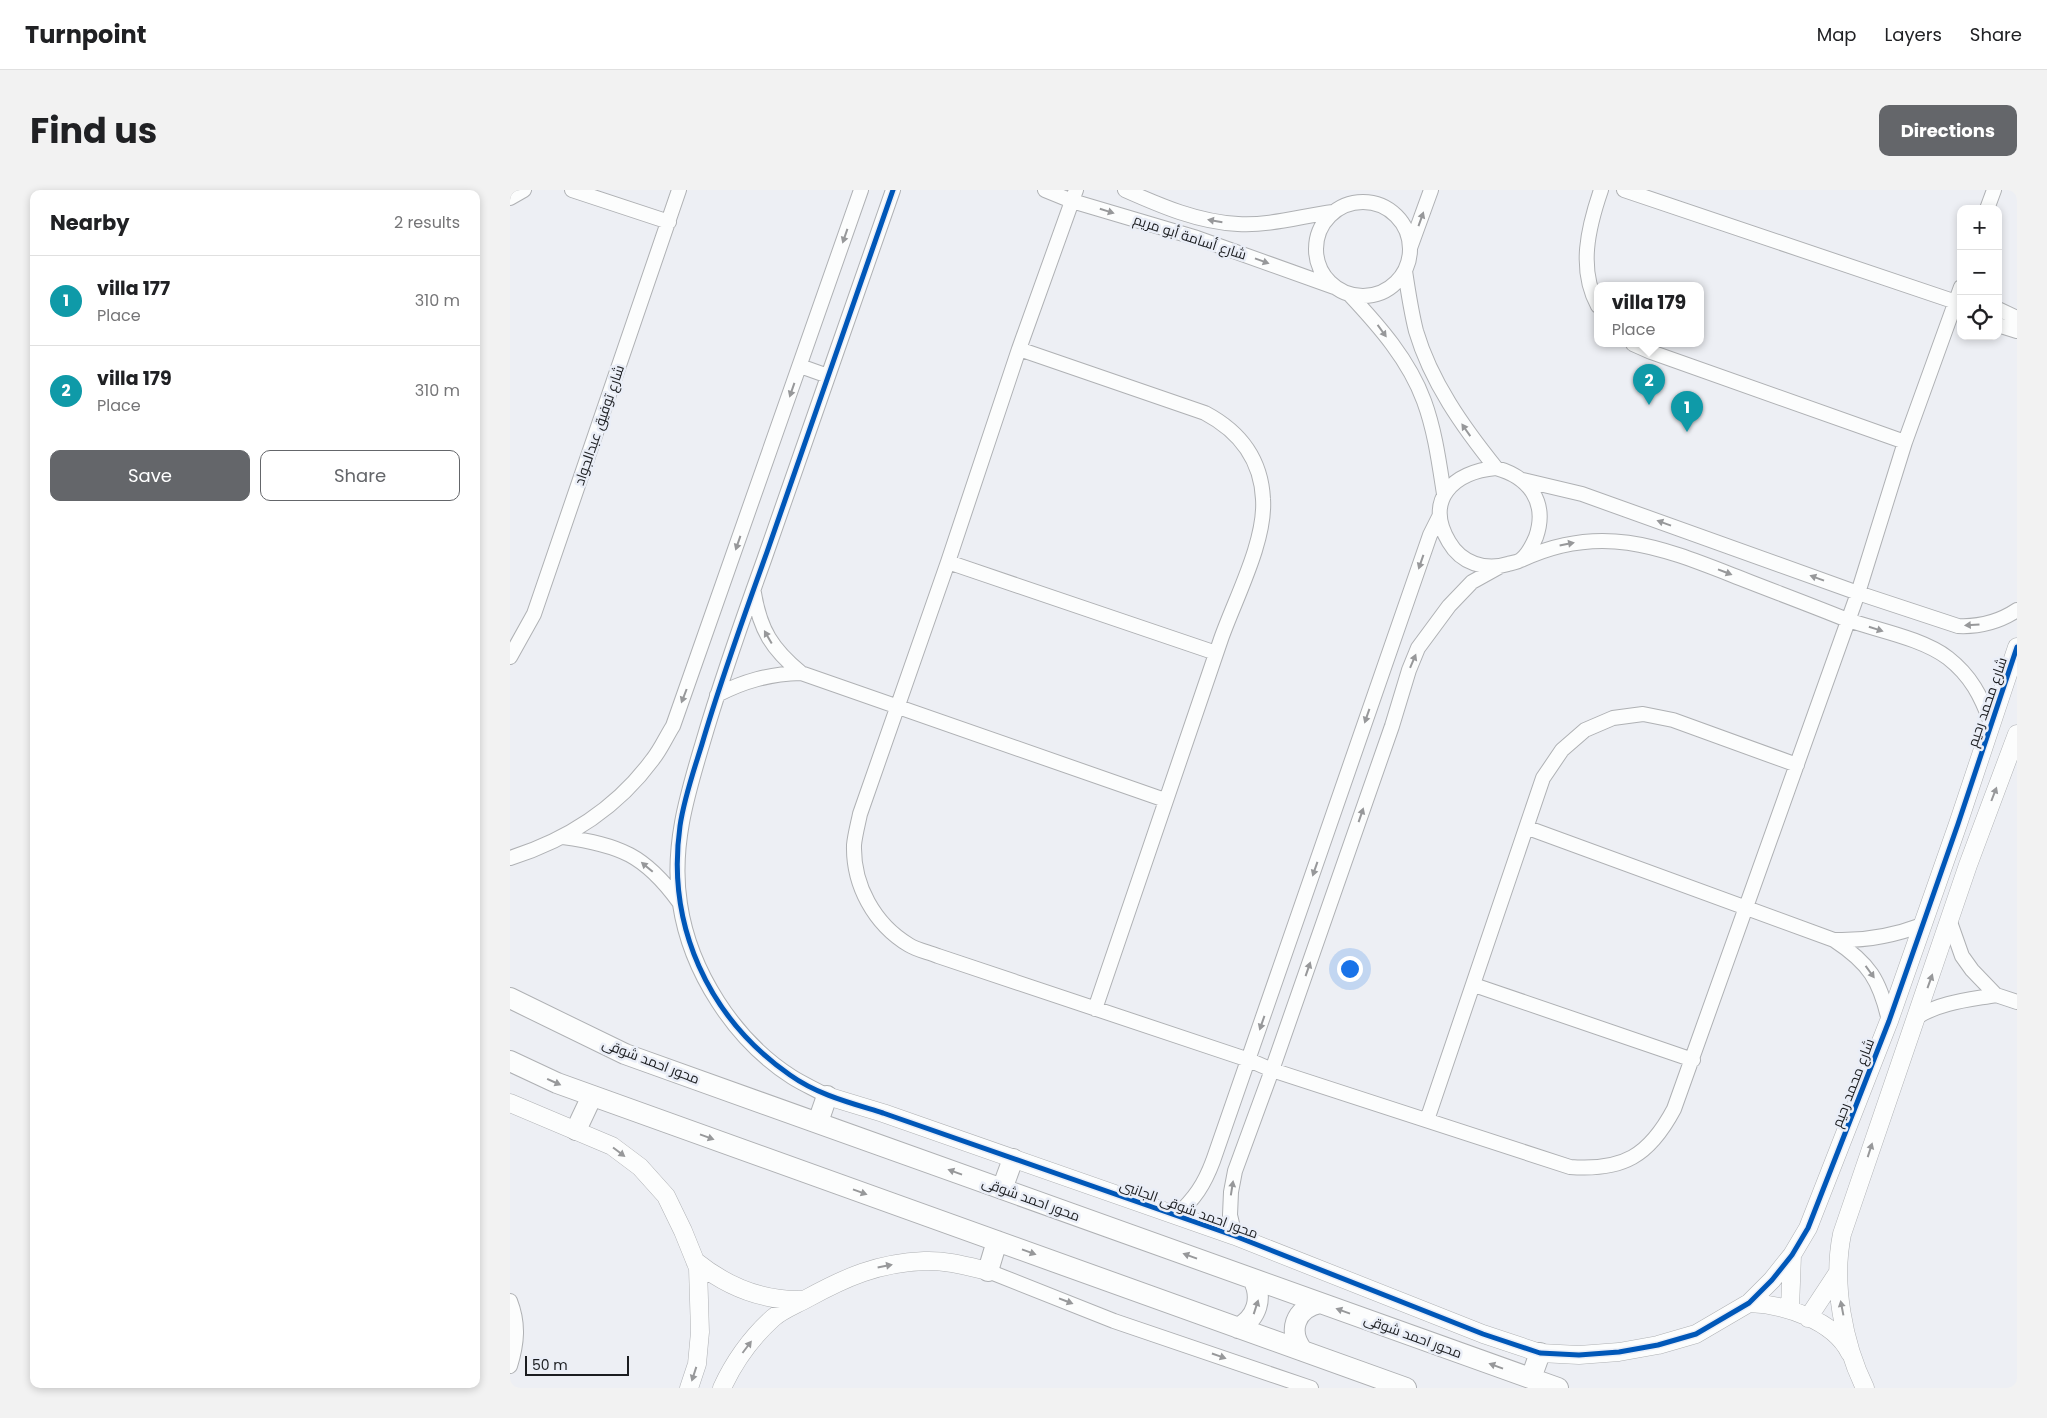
<!DOCTYPE html>
<meta charset="utf-8">
<style>
body{margin:0;font-family:Poppins,Cairo,sans-serif;background:#f2f2f2;color:#202124}
.controls{position:absolute;right:15px;top:15px;display:grid;overflow:hidden;border-radius:10px;box-shadow:0 2px 8px #0003}
.controls button{width:45px;height:45px;display:grid;place-items:center;padding:0;border:0;border-bottom:1px solid #e0e0e0;background:#fff;color:#202124;font:25px sans-serif}
.scale{position:absolute;left:15px;bottom:12px;width:104px;box-sizing:border-box;padding-left:5px;border:2px solid #1b1d20;border-top:0;font-size:14px;line-height:18px;white-space:nowrap;color:#1b1d20;-webkit-text-stroke:4px #eaeef7;paint-order:stroke}
.you{position:absolute;left:839px;top:778px;width:18px;height:18px;margin:-12px;border:4px solid #fff;border-radius:50%;background:#1a73e8;box-shadow:0 0 0 8px #1a73e833}
.badge{display:grid;place-items:center;width:32px;height:32px;border-radius:50%;background:#64666a;color:#fff;font-size:16px;font-weight:700}
.pin{position:absolute;translate:-50% -41px;filter:drop-shadow(0 1px 2px #0008)}
.pin::after{content:'';position:absolute;top:26px;width:18px;height:15px;background:inherit;clip-path:polygon(0 0,100% 0,50% 100%)}
.popup{position:absolute;left:1084px;top:92px;width:110px;height:65px;box-sizing:border-box;display:grid;place-content:center;border-radius:10px;background:#fff;filter:drop-shadow(0 1px 4px #0005);font-size:16px;white-space:nowrap;color:#757577}
.popup b{font-size:19px;color:#202124}
.popup::after{content:'';position:absolute;left:50%;top:100%;margin-left:-10px;border:10px solid transparent;border-top-color:#fff}
.list{margin:0;padding:0;list-style:none}
h2{display:flex;justify-content:space-between;align-items:center;height:65px;margin:0;padding:0 20px;font-size:21px}
h2 small{font-size:16px;font-weight:400;color:#757577}
.list li{display:grid;grid-template-columns:32px 1fr auto;gap:15px;align-items:center;box-sizing:border-box;height:90px;padding:0 20px;border-top:1px solid #e0e0e0}
.list b{display:block;font-size:19px;white-space:nowrap}
.list p{margin:0;font-size:16px;white-space:nowrap;color:#757577}
.list em{font-size:16px;font-style:normal;color:#757577}
.actions{display:flex;gap:10px;padding:15px 20px}
.actions a{flex:1;padding:11px 0;border:1px solid #64666a;border-radius:10px;text-align:center;font-size:18px;color:#64666a}
.actions .main{background:#64666a;color:#fff}
.icon{flex:none;width:28px;height:28px;fill:none;stroke:currentColor;stroke-width:2;stroke-linecap:round;stroke-linejoin:round}
.map{position:relative;flex:none;width:1507px;height:1198px;overflow:hidden;border-radius:10px}
header{display:flex;align-items:center;gap:30px;box-sizing:border-box;height:70px;padding:0 25px;background:#fff;border-bottom:1px solid #e0e0e0}
header strong{font-size:24px}
nav{display:flex;gap:28px;margin-inline-start:auto;font-size:18px}
.intro{display:flex;align-items:center;justify-content:space-between;box-sizing:border-box;height:120px;padding:0 30px}
h1{margin:0;font-size:35px}
.button{padding:12px 22px;border-radius:10px;background:#64666a;color:#fff;font-size:18px;font-weight:700}
main{display:flex;gap:30px;padding:0 30px}
aside{flex:1;background:#fff;border-radius:10px;box-shadow:0 2px 8px #0003}
.map>svg:first-child{display:block}
.lines{fill:none;stroke-linecap:round;stroke-linejoin:round}
.minor-casing{stroke:#afb1b4;stroke-width:16}
.tertiary-casing{stroke:#afb1b4;stroke-width:19}
.secondary-casing{stroke:#afb1b4;stroke-width:22}
.minor{stroke:#fcfdfd;stroke-width:14}
.tertiary{stroke:#fcfdfd;stroke-width:18}
.secondary{stroke:#fcfdfd;stroke-width:20}
.cycleway-casing{stroke:#eaeef7;stroke-width:8}
.cycleway{stroke:#0057b8;stroke-width:5}
.oneway{fill:#97989a}
.labels{text-anchor:middle;dominant-baseline:central;stroke-width:5;stroke-linejoin:round;paint-order:stroke}
.street-label{font-size:14px;fill:#1b1d20;stroke:#eaeef7}
</style>
<header>
<strong>Turnpoint</strong>
<nav><a>Map</a><a>Layers</a><a>Share</a></nav>
</header>
<div class="intro"><h1>Find us</h1><a class="button">Directions</a></div>
<main>
<aside>
<h2>Nearby<small>2 results</small></h2>
<ul class="list">
<li><span class="badge" style="background:#0f9aa8">1</span><div><b>villa 177</b><p>Place</p></div><em>310 m</em></li>
<li><span class="badge" style="background:#0f9aa8">2</span><div><b>villa 179</b><p>Place</p></div><em>310 m</em></li>
</ul>
<div class="actions"><a class="main">Save</a><a>Share</a></div>
</aside>
<div class="map">
<svg width="1507" height="1198" viewBox="0 0 1507 1198">
<rect width="100%" height="100%" fill="#edeff4"/>
<g class="lines">
<g class="minor-casing">
<path id="minor" d="M62,0L159,32
M535,0L562,11L687,48L824,97
M566,0L509,159L438,372L350,624C348,634 345,645 344,655C343,695 364,734 399,755C407,760 418,762 428,766L739,870L762,880L1060,977C1113,981 1139,966 1164,919L1348,403L1395,252L1451,97
M615,0C651,16 688,32 728,34C759,36 792,26 823,22
M1114,0L1446,112
M0,8L14,0
M806 59a47 47 0 1 1 94 0a47 47 0 1 1-94 0Z
M1477,19L1484,0
M900,58L921,0
M895,81C898,101 901,121 906,141C921,192 953,237 986,278
M840,105C869,136 899,170 914,211C925,241 929,272 934,304
M1088,116C1068,79 1078,38 1091,0
M1488,119L1507,128
M1488,135L1507,141
M1123,154L1141,162L1395,252
M509,159L695,223C729,241 751,268 753,309C756,351 725,409 711,449C669,572 626,695 585,819
M290,176L318,186
M986,278C1019,287 1038,312 1026,347C1023,354 1018,364 1012,369C1009,372 1002,373 998,374C975,381 951,373 939,352C914,310 943,282 986,278Z
M1013,290L1072,304L1348,403L1448,436C1469,437 1489,432 1507,420
M1011,370C1089,333 1148,356 1222,385C1260,400 1298,414 1335,429C1366,440 1412,448 1438,468C1461,486 1471,506 1481,533
M438,372L706,463
M244,403C250,440 262,459 291,483L655,610
M0,467L24,424L169,0
M207,505C234,491 259,484 291,483
M1018,638L1324,750C1359,773 1370,790 1379,831
M53,647C110,655 135,665 169,712
M0,668C57,650 107,618 143,569C151,559 156,547 163,536L351,0
M1440,732L1452,766L1462,780L1486,805L1507,812
M1325,750C1356,751 1383,746 1412,735
M964,795L1183,870
M1407,827C1431,812 1458,810 1486,805
M317,906C305,899 293,894 282,887C224,850 180,781 170,714C161,658 177,605 193,552C211,490 232,431 254,370C297,247 340,123 383,0
M917,930L1033,588L1052,560L1075,540L1103,528L1133,524L1163,530L1287,575
M666,1026C685,1008 694,995 703,971L920,345L929,327
M725,1046L720,1025L721,1002L725,981L762,880L882,536L899,480L908,458L939,416L962,392L989,377
M478,1081L604,1131L801,1198
M0,1111C9,1134 7,1153 0,1176"/>
</g>
<g class="tertiary-casing">
<path id="tertiary" d="M317,906L373,923L725,1046L973,1144L1030,1163L1069,1165L1109,1162L1148,1155L1186,1144L1239,1113L1262,1090L1282,1065L1298,1038L1379,831L1448,634L1507,457
M0,913L102,956L130,977L156,1006L173,1041L188,1078L190,1142L187,1174L179,1198
M185,1071C216,1096 251,1111 292,1110
M1239,1113C1273,1114 1324,1130 1340,1163
M1280,1119L1282,1065
M1298,1128L1327,1084
M212,1198C224,1172 242,1147 263,1128C272,1120 285,1115 296,1109C336,1087 368,1073 414,1071C436,1070 457,1076 478,1081
M1355,1198C1333,1153 1322,1093 1332,1044L1458,675L1507,544"/>
</g>
<g class="secondary-casing">
<path id="secondary" d="M0,808L115,864L1048,1198
M0,871L47,893L896,1198
M308,932L317,906
M66,940L82,906
M492,999L503,969
M478,1081L487,1051
M728,1138C747,1128 753,1108 743,1089
M793,1161C777,1142 785,1118 810,1113
M1021,1188L1030,1163"/>
</g>
<use href="#minor" class="minor"/>
<use href="#tertiary" class="tertiary"/>
<use href="#secondary" class="secondary"/>
<g class="cycleway-casing">
<path id="cycleway" d="M383,0C341,121 299,241 257,362C234,426 211,489 192,554C184,580 174,608 170,636C156,735 198,828 280,885C308,905 341,913 373,923L725,1046L973,1144L1030,1163L1069,1165L1109,1162L1148,1155L1186,1144L1239,1113L1262,1090L1282,1065L1298,1038L1379,831L1448,634L1507,457"/>
</g>
<use href="#cycleway" class="cycleway"/>
</g>
<defs><path id="oneway-solid" d="M-6-.8H1V-3.2L6.5 0L1 3.2V.8H-6Z" transform="scale(1.25)"/></defs>
<g class="oneway">
<use href="#oneway-solid" transform="translate(597 21) rotate(17)"/>
<use href="#oneway-solid" transform="translate(911 29) rotate(-70)"/>
<use href="#oneway-solid" transform="translate(705 31) rotate(-170)"/>
<use href="#oneway-solid" transform="translate(335 46) rotate(109)"/>
<use href="#oneway-solid" transform="translate(752 71) rotate(20)"/>
<use href="#oneway-solid" transform="translate(872 141) rotate(54)"/>
<use href="#oneway-solid" transform="translate(282 200) rotate(109)"/>
<use href="#oneway-solid" transform="translate(956 240) rotate(-125)"/>
<use href="#oneway-solid" transform="translate(1154 333) rotate(-160)"/>
<use href="#oneway-solid" transform="translate(228 353) rotate(109)"/>
<use href="#oneway-solid" transform="translate(1057 354) rotate(-11)"/>
<use href="#oneway-solid" transform="translate(911 372) rotate(109)"/>
<use href="#oneway-solid" transform="translate(1215 382) rotate(21)"/>
<use href="#oneway-solid" transform="translate(1307 388) rotate(-160)"/>
<use href="#oneway-solid" transform="translate(1462 435) rotate(176)"/>
<use href="#oneway-solid" transform="translate(1366 439) rotate(18)"/>
<use href="#oneway-solid" transform="translate(258 447) rotate(-120)"/>
<use href="#oneway-solid" transform="translate(903 471) rotate(-67)"/>
<use href="#oneway-solid" transform="translate(174 506) rotate(111)"/>
<use href="#oneway-solid" transform="translate(857 526) rotate(109)"/>
<use href="#oneway-solid" transform="translate(1484 604) rotate(-69)"/>
<use href="#oneway-solid" transform="translate(851 625) rotate(-71)"/>
<use href="#oneway-solid" transform="translate(137 677) rotate(-140)"/>
<use href="#oneway-solid" transform="translate(805 679) rotate(109)"/>
<use href="#oneway-solid" transform="translate(798 779) rotate(-71)"/>
<use href="#oneway-solid" transform="translate(1360 782) rotate(54)"/>
<use href="#oneway-solid" transform="translate(1420 791) rotate(-70)"/>
<use href="#oneway-solid" transform="translate(752 833) rotate(109)"/>
<use href="#oneway-solid" transform="translate(44 892) rotate(24)"/>
<use href="#oneway-solid" transform="translate(197 947) rotate(20)"/>
<use href="#oneway-solid" transform="translate(1360 960) rotate(-72)"/>
<use href="#oneway-solid" transform="translate(109 962) rotate(37)"/>
<use href="#oneway-solid" transform="translate(445 982) rotate(-160)"/>
<use href="#oneway-solid" transform="translate(722 998) rotate(-81)"/>
<use href="#oneway-solid" transform="translate(350 1002) rotate(20)"/>
<use href="#oneway-solid" transform="translate(519 1062) rotate(20)"/>
<use href="#oneway-solid" transform="translate(680 1066) rotate(-160)"/>
<use href="#oneway-solid" transform="translate(375 1076) rotate(-11)"/>
<use href="#oneway-solid" transform="translate(556 1111) rotate(21)"/>
<use href="#oneway-solid" transform="translate(746 1117) rotate(-72)"/>
<use href="#oneway-solid" transform="translate(1332 1118) rotate(-101)"/>
<use href="#oneway-solid" transform="translate(833 1121) rotate(-160)"/>
<use href="#oneway-solid" transform="translate(237 1157) rotate(-53)"/>
<use href="#oneway-solid" transform="translate(709 1166) rotate(19)"/>
<use href="#oneway-solid" transform="translate(986 1176) rotate(-160)"/>
<use href="#oneway-solid" transform="translate(184 1184) rotate(108)"/>
</g>
<g class="labels">
<g class="street-label">
<text transform="translate(680 47) rotate(18)">شارع أسامة أبو مريم</text>
<text transform="translate(89 235) rotate(-71)">شارع توفيق عبدالجواد</text>
<text transform="translate(1477 512) rotate(-71)">شارع محمد رحيم</text>
<text transform="translate(141 871) rotate(21)">محور احمد شوقى</text>
<text transform="translate(1343 893) rotate(-69)">شارع محمد رحيم</text>
<text transform="translate(521 1009) rotate(20)">محور احمد شوقى</text>
<text transform="translate(679 1019) rotate(20)">محور احمد شوقى الجانبى</text>
<text transform="translate(903 1146) rotate(20)">محور احمد شوقى</text>
</g>
</g>
</svg>
<div class="controls">
<button>+</button>
<button>−</button>
<button><svg class="icon" aria-label="locate" viewBox="0 0 24 24"><circle cx="12" cy="12" r="6"/><path d="M12 2v4M12 18v4M2 12h4M18 12h4"/></svg></button>
</div>
<div class="scale">50 m</div>
<div class="you"></div>
<div class="pin badge" style="left:1177px;top:242px;background:#0f9aa8">1</div>
<div class="pin badge" style="left:1139px;top:215px;background:#0f9aa8">2</div>
<div class="popup"><b>villa 179</b>Place</div>
</div>
</main>
